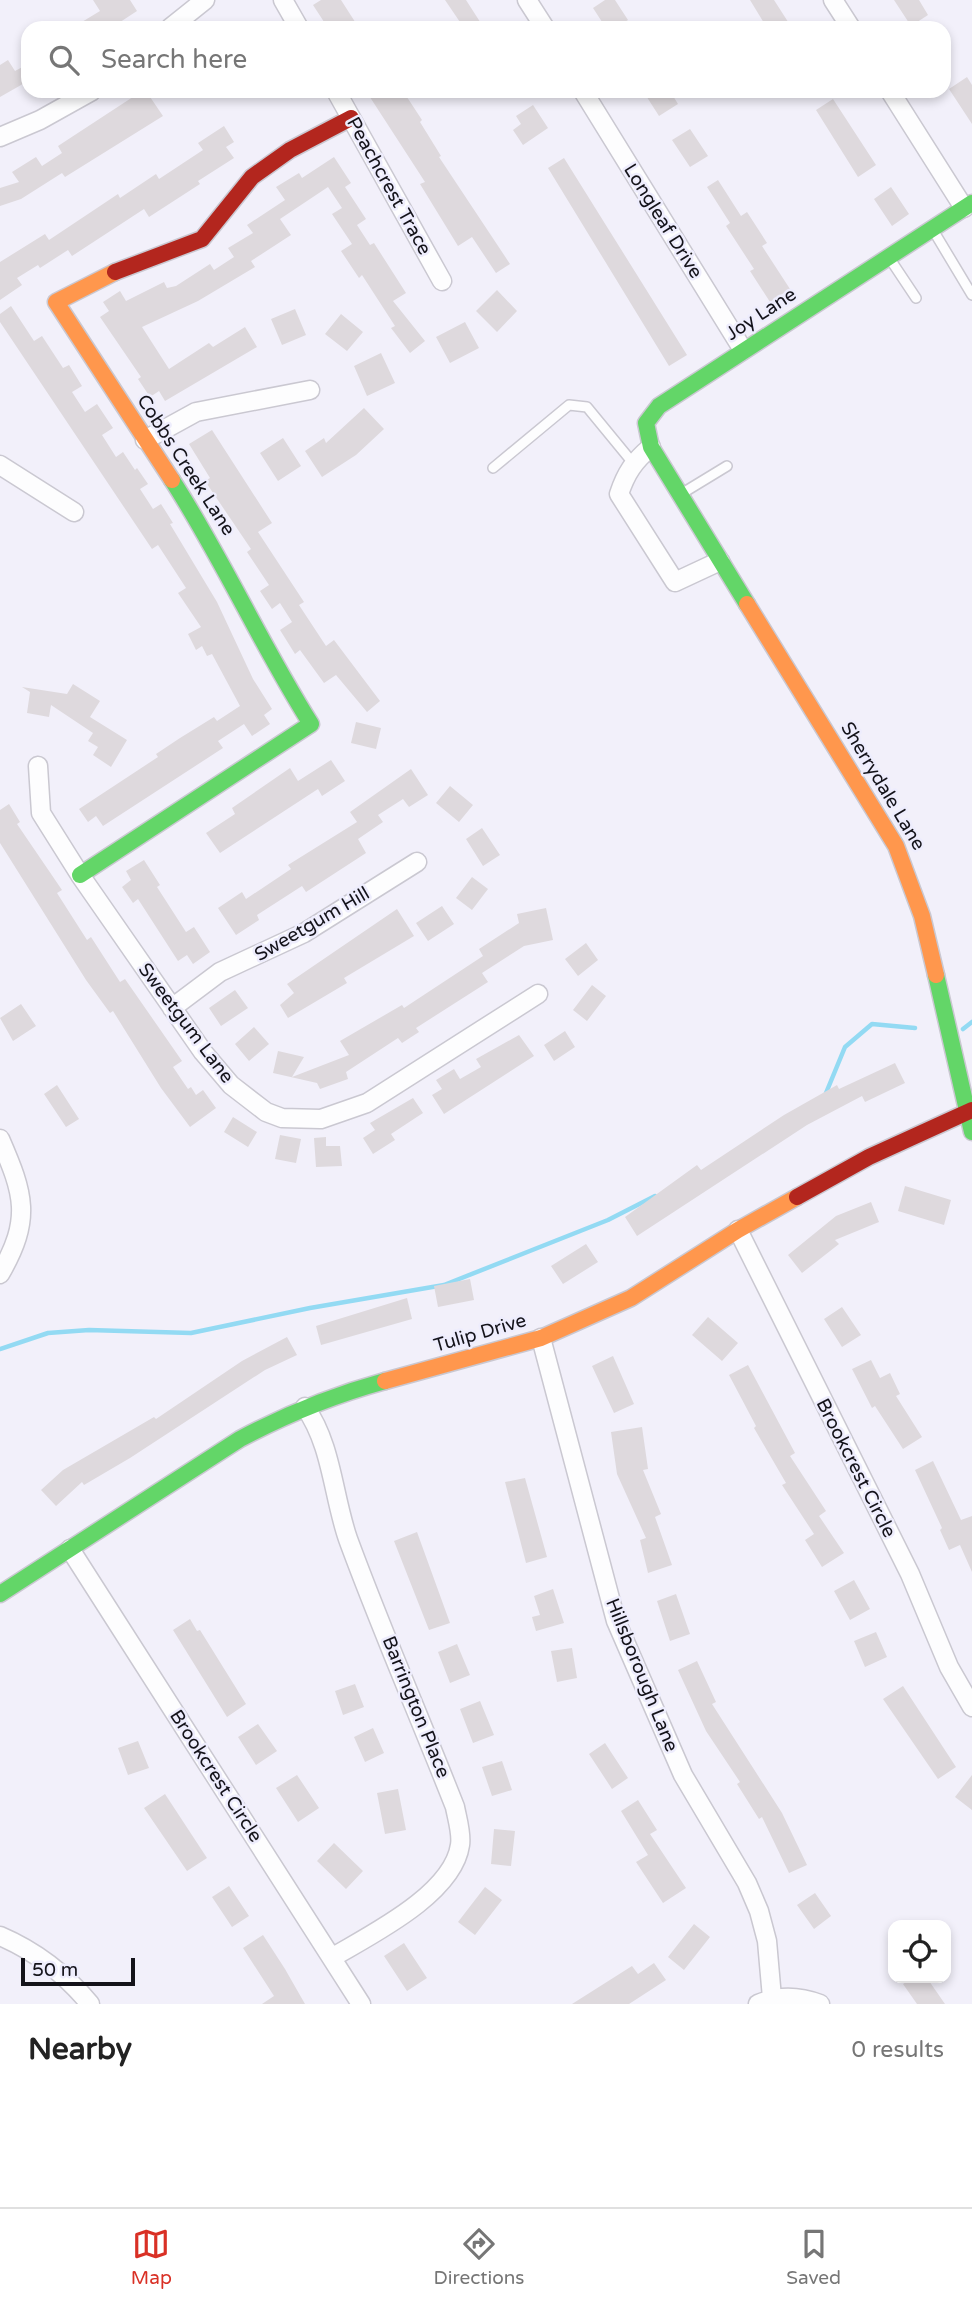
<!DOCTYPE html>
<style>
body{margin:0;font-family:"Varela Round",sans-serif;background:#f6f6f6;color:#222}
.controls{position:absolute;right:21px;bottom:21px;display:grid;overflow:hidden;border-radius:14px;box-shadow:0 4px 10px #0003}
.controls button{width:63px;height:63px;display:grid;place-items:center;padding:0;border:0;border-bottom:2px solid #e0e0e0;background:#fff;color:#222;font:35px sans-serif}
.scale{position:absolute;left:21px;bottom:18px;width:114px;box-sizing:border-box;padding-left:7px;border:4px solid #14131a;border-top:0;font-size:19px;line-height:24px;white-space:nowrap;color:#14131a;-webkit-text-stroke:5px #eeedfd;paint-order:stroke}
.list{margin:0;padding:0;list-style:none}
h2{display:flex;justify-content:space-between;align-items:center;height:91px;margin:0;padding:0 28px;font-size:30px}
h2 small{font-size:23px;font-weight:400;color:#767676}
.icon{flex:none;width:38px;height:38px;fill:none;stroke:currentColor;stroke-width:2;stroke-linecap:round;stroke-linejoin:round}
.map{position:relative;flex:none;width:972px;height:2004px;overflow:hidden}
.search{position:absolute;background:#fff;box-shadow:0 4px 10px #0003;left:21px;right:21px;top:21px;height:77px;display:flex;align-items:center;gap:18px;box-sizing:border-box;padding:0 24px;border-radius:21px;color:#767676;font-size:26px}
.sheet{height:203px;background:#fff}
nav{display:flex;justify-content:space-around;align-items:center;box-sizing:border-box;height:98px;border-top:2px solid #e0e0e0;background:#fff;font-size:19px;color:#767676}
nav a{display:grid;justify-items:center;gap:4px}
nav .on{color:#d93025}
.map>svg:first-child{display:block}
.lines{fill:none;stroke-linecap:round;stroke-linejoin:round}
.stream{stroke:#93daf3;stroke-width:4.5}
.building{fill:#ded9dd}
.lane-casing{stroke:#cac8d1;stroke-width:12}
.street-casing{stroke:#cac8d1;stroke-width:21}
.fast-casing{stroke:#cac8d1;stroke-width:19}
.slow-casing{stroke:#cac8d1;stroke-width:19}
.jam-casing{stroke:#cac8d1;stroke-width:19}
.lane{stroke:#fdfdfe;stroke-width:9}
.street{stroke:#fdfdfe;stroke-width:18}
.fast{stroke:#63d668;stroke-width:16}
.slow{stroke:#ff974d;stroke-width:16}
.jam{stroke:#b3261e;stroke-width:16}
.labels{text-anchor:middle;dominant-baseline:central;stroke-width:5;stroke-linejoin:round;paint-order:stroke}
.street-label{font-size:19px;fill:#14131a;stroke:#eeedfd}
</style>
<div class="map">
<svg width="972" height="2004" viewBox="0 0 972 2004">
<rect width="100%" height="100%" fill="#f2f0fa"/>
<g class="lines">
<path class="stream" d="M963,1029L972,1022
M826,1093L845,1047L872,1024L915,1028
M0,1349L48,1333L89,1330L191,1333L310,1308L444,1285L608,1220L655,1196"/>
</g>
<path class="building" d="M93,0H130L137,11L111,28H72L100,11Z
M321,0H341L359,28H328L313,5Z
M445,0H466L484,28H464Z
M605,0H615L628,20L616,28H606L593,8Z
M750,0H774L792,28H767Z
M894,0H919L928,15L911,26Z
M8,60L15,71L28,64V81L0,97V65Z
M967,77L972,85V124L949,89Z
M142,91H146L163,116L65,177L62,173L21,199L0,206V188L19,182L12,172L36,157L42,166L62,153L58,146Z
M366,91H403L422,120L420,122L441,156L439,157L510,264L496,273L472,237L458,246L420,184L425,182Z
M643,91H670L678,104L659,116Z
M833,99L876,165L858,177L816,110Z
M533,105L548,128L523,145L513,130L521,124L516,116Z
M224,126L234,142L226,147L234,158L198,181L200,184L149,217L144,209L72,256L68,250L40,268L38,265L17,278L22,285L0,300V262L45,234L49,240L118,194L120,198L156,174L159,179L203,150L198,143Z
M690,129L708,156L690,167L672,140Z
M334,157L351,183L345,187L366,219L357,225L370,245L374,243L406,293L393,301L425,341L410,353L391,328L395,326L362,275L359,278L341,251L352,244L332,214L342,208L328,187L280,219L291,235L251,261L255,267L198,301L142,327L169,369L209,343L213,347L245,327L257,347L165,401L159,391L150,397L138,379L141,377L100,317L109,311L103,302L120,291L126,301L164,282L167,288L176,286L210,264L214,270L234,257L228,248L253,233L247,225L285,200L276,187L299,173L302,178Z
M564,158L687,355L669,366L548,168Z
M718,180L741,216L747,212L767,243L762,246L790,289L770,302L750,271L754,269L726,226L730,223L707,187Z
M891,187L909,214L892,226L874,199Z
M497,290L517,311L497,332L476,311Z
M11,306L34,341L42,336L63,368L69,365L82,386L72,392L85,412L97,404L113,428L102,435L116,457L123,452L135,470L137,468L148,484L140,489L153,509L161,504L173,523L170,524L217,602L253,679L272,709L264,715L270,724L252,736L244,724L218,741L223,748L103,826L96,816L88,822L79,809L158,757L156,754L180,738L214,717L217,721L240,706L212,654L207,656L202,646L196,650L188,634L201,627L178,593L186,588L158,545L152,549L0,322V314Z
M295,309L306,335L282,345L271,319Z
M341,314L363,332L347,351L325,334Z
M465,322L479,348L450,363L436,337Z
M381,353L395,383L367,396L354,366Z
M364,408L384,429L356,455L322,477L305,451L324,438L326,443Z
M212,430L272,523L258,532L304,602L299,605L326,646L334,640L380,701L367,712L336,675L324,683L300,650L295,654L280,630L292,622L280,603L272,609L260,591L269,585L247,552L251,549L205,481L210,478L189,444Z
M283,438L301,466L278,481L260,453Z
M73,684L100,701L90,717L127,740L111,767L93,755L98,747L88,741L93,733L51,705L49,717L27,713L30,692L22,687L67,694Z
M356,722L381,728L376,749L351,743Z
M331,760L345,781L322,796L318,789L220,853L206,833L235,814L232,808L290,768L298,781Z
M411,769L428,795L409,807L403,799L378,815L383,822L358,839L366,853L306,892L302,886L257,915L259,920L236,935L218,908L242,892L246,899L291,869L288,865L357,822L350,812Z
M450,786L473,805L459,822L436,803Z
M9,804L20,822L17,824L62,890L57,893L87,940L91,937L120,982L125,979L182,1061L173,1067L188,1089L191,1087L196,1095L203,1090L216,1108L190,1127L161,1088L113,1011L110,1013L86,980L0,843V810Z
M482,828L500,855L483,866L466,839Z
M144,860L160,885L157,887L186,932L194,927L210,952L193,964L187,955L178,961L138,899L133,903L122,887L131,880L126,871Z
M472,877L488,889L472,910L456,898Z
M442,906L454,924L428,941L416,923Z
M546,908L553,940L524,946L482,973L488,982L416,1028L419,1032L402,1043L398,1038L346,1072L348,1079L320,1089L317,1083L273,1073L278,1051L304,1057L292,1077L349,1055L340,1041L402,1005L404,1008L483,956L479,949L519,923L517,914Z
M397,909L414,936L344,978L347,983L288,1018L280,1005L294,993L287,984Z
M586,943L598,960L578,976L565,959Z
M592,985L606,996L587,1021L573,1010Z
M235,990L248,1008L221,1026L209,1008Z
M21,1004L36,1026L13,1041L0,1018Z
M254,1027L269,1044L249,1061L235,1044Z
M565,1031L575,1047L554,1061L544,1045Z
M519,1035L534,1056L444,1114L432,1095L442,1089L436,1080L454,1069L460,1079L481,1067L476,1059Z
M895,1063L905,1083L865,1102L862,1096L807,1125L637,1236L625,1217L697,1165L701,1170L784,1115L837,1085L839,1089Z
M57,1085L79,1119L66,1127L44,1094Z
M413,1098L423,1113L391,1134L395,1140L373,1154L363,1138L375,1130L370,1123Z
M233,1117L257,1132L248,1147L224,1132Z
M280,1135L301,1139L296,1163L275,1159Z
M326,1137V1146H340L342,1166L316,1167L314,1138Z
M905,1186L951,1200L944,1225L898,1211Z
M871,1202L879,1222L835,1240L839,1244L802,1273L788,1255L836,1216Z
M586,1244L598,1262L563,1284L551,1266Z
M470,1279L474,1300L438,1307L434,1286Z
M407,1298L412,1319L321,1345L316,1326Z
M842,1307L861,1335L842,1347L824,1319Z
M708,1317L738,1343L722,1361L692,1335Z
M287,1337L297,1355L265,1370L130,1458L84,1485L82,1482L56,1506L41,1490L63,1470L154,1417L156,1419L242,1361Z
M613,1356L634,1404L614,1413L592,1366Z
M871,1360L880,1378L890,1373L900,1394L896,1396L922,1437L903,1449L875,1406L872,1408L852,1369Z
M748,1365L795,1453L790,1456L826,1511L819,1516L844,1553L822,1567L805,1540L814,1534L782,1485L786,1483L754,1428L756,1426L729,1375Z
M642,1427L648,1469L643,1470L661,1514L655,1517L672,1565L648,1573L640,1540L646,1538L617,1474L611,1432Z
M933,1461L961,1520L972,1516V1572L960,1545L949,1550L940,1530L942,1528L915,1470Z
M525,1478L547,1557L526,1563L505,1482Z
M417,1532L450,1623L429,1630L394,1541Z
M854,1580L870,1609L850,1620L834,1591Z
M553,1589L564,1623L536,1631L532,1617L540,1615L534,1596Z
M676,1594L690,1634L670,1641L657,1601Z
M190,1619L197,1631L200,1630L246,1704L227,1717L173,1630Z
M876,1632L887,1657L865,1667L854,1641Z
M457,1644L470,1675L450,1683L438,1652Z
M572,1648L577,1678L557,1682L551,1651Z
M697,1661L716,1702L712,1704L782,1813L807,1865L789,1873L762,1817L759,1819L737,1784L740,1782L706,1731L678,1670Z
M355,1684L364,1707L343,1715L335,1691Z
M903,1686L956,1767L938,1779L883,1699Z
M480,1701L494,1735L473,1743L460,1709Z
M258,1724L277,1751L256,1765L238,1737Z
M373,1728L384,1753L365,1762L354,1737Z
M138,1741L149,1768L128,1775L118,1748Z
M605,1743L628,1778L612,1789L589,1754Z
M502,1761L512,1790L492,1796L482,1767Z
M297,1775L319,1808L298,1822L276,1788Z
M972,1775V1810L955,1797Z
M398,1789L406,1830L385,1834L377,1793Z
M165,1794L207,1858L187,1871L144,1808Z
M638,1800L657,1830L650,1834L686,1888L663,1903L636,1862L648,1855L621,1811Z
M494,1829L515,1831L511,1866L491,1864Z
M334,1843L363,1871L346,1889L317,1861Z
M229,1886L249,1916L232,1927L212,1897Z
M485,1887L502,1900L475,1935L458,1922Z
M815,1893L831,1916L814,1929L797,1905Z
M694,1924L710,1937L684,1970L668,1957Z
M263,1935L285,1969L305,2004H262L274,1996L243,1948Z
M404,1943L427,1978L407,1991L384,1956Z
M654,1963L666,1980L629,2004H572L632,1966L638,1974Z
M912,1978H927L945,2004H917L903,1984Z"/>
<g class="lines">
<g class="lane-casing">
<path id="lane" d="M933,230L972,295
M890,259L916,298
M493,468L569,405L587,407L633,463
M681,494L727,466"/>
</g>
<g class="street-casing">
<path id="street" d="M283,0L299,28
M527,0L545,28
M833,0L851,28
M170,28L205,0
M336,91L442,281
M583,91L743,350
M890,91L964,208
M0,137L40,120L92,91
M145,440L196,412L310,390
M651,447C634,461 626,473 619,494L675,582L720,561
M0,465L74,512
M38,766L41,813L80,875L203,1052L231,1085L266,1112L282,1118L321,1119L367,1103L538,994
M172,1008L220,972L304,933L417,862
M0,1139C24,1194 32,1219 0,1274
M738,1230L910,1574L949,1667L972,1707
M541,1338L616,1621L683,1775L747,1883L759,1911L767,1941L772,1998
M305,1407C332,1445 333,1496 348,1539C381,1629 420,1718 455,1807C457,1818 462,1834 460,1845C453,1894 372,1934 333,1957
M70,1549L361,2004
M0,1936C35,1951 66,1975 90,2004
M758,2004C779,1995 799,1996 820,2004"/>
</g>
<g class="fast-casing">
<path id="fast" d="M747,604L651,447L646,423L659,406L972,203
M80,875L311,724C261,645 223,559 172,480
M936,975L972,1132
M0,1594L240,1439C287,1414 334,1395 385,1381"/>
</g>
<g class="slow-casing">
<path id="slow" d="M115,272L56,302L172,480
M747,604L896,846L922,916L936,975
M385,1381L541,1338L631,1298L738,1230L797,1197"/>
</g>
<g class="jam-casing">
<path id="jam" d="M115,272L202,239L252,177L290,150L351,118
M797,1197L869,1157L972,1110"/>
</g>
<use href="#lane" class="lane"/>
<use href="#street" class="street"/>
<use href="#fast" class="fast"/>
<use href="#slow" class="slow"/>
<use href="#jam" class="jam"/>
</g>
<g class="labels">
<g class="street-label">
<text transform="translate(389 186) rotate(61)">Peachcrest Trace</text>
<text transform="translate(663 221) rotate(58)">Longleaf Drive</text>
<text transform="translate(761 314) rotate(-33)">Joy Lane</text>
<text transform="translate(186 465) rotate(57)">Cobbs Creek Lane</text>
<text transform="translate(883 786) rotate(59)">Sherrydale Lane</text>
<text transform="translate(312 924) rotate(-30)">Sweetgum Hill</text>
<text transform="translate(186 1023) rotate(53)">Sweetgum Lane</text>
<text transform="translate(480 1333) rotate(-16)">Tulip Drive</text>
<text transform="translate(856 1468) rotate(63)">Brookcrest Circle</text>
<text transform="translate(642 1675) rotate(68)">Hillsborough Lane</text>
<text transform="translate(416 1707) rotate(68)">Barrington Place</text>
<text transform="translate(216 1776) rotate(57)">Brookcrest Circle</text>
</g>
</g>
</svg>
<div class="controls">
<button><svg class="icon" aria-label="locate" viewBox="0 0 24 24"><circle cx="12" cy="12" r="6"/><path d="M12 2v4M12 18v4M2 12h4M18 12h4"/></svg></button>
</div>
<div class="scale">50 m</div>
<div class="search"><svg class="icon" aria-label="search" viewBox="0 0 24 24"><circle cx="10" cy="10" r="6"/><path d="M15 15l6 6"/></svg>Search here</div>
</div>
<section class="sheet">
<h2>Nearby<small>0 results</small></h2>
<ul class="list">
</ul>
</section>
<nav>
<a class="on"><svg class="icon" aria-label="map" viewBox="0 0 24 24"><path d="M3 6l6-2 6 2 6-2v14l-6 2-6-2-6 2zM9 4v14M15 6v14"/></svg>Map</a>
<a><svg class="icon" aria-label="directions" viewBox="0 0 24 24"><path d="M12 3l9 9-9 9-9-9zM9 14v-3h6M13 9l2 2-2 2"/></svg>Directions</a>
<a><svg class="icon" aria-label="saved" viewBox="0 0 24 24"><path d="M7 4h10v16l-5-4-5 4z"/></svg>Saved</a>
</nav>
